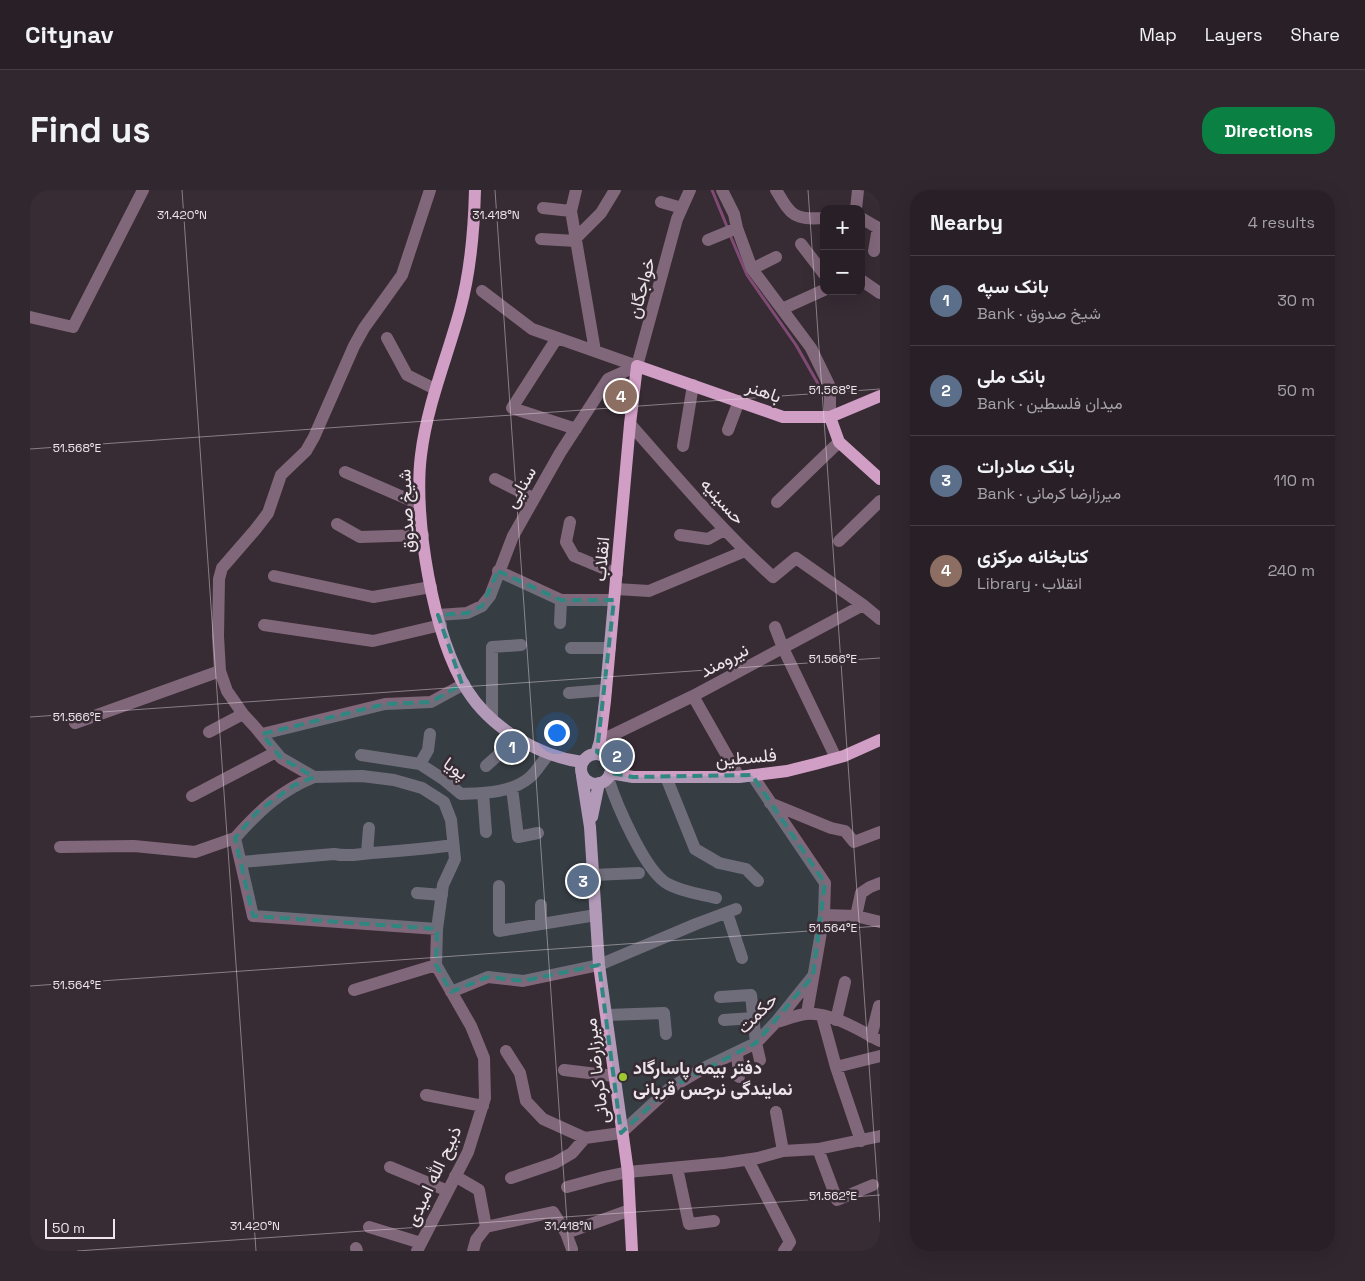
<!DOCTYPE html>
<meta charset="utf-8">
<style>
body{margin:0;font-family:"Space Grotesk",Vazirmatn,sans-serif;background:#31282f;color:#f1f3f6}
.controls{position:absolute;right:15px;top:15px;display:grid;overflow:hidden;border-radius:10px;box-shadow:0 5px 20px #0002}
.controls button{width:45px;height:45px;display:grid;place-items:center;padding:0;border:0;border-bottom:1px solid #453e44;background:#292027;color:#f1f3f6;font:25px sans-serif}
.scale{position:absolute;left:15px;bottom:12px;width:70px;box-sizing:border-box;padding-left:5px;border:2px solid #ede5ea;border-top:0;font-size:14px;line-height:18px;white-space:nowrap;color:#ede5ea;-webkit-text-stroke:4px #372b34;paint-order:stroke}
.you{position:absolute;left:526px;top:542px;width:18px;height:18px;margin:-12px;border:4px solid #fff;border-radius:50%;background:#1a73e8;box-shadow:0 0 0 8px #1a73e833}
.badge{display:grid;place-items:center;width:32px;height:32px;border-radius:50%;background:#0b8043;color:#fff;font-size:16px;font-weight:700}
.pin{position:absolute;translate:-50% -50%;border:2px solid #fff;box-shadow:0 1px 5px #0006}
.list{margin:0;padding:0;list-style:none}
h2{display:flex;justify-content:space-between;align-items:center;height:65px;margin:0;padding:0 20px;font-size:21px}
h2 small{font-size:16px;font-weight:400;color:#a5a3a7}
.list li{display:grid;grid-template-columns:32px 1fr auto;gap:15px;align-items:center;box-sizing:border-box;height:90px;padding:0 20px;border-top:1px solid #453e44}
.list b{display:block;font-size:19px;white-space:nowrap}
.list p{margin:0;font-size:16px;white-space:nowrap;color:#a5a3a7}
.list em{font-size:16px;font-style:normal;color:#a5a3a7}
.map{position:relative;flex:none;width:850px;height:1061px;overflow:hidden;border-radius:20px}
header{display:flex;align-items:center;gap:30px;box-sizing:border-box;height:70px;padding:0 25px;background:#292027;border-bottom:1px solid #453e44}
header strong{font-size:24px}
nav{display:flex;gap:28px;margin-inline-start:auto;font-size:18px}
.intro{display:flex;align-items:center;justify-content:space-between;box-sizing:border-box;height:120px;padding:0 30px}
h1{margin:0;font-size:35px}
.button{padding:12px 22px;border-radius:20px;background:#0b8043;color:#fff;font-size:18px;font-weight:700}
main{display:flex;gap:30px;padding:0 30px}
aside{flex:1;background:#292027;border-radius:20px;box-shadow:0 5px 20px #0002}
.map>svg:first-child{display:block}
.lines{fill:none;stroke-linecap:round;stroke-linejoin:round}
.stream{stroke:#804a74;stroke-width:3}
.minor{stroke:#80677a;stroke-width:12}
.major{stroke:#d19ec5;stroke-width:12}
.marked{fill:#308781;fill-opacity:0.2;stroke:#308781;stroke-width:4;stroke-dasharray:10 6;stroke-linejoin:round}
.ticks{fill:none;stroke:#ede5ea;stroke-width:1;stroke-opacity:0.45}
.poi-dot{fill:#9dca2f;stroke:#372b34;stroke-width:2}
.labels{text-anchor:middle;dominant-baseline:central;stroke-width:5;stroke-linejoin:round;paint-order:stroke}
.street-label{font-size:18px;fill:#ede5ea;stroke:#372b34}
.poi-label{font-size:18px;font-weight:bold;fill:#ede5ea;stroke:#372b34;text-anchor:start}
.ticks-label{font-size:12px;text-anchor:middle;fill:#ede5ea;stroke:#372b34;stroke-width:5;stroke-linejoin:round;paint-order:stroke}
</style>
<header>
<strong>Citynav</strong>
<nav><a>Map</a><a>Layers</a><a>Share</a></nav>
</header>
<div class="intro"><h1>Find us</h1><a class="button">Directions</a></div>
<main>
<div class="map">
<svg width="850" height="1061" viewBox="0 0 850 1061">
<rect width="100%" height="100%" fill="#372b34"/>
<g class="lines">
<path class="stream" d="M682,0L698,39
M700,45L717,85L766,155L795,206"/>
<path class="minor" d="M546,0L541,21L565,161
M692,0L704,24L707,38L722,79L781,158L800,197V227
M746,0C761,25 763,30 794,28
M631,12L652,18
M513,18L541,21
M826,19L828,0
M831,28L850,39
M546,48L571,23L585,0
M511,49L546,51
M678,50L707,38
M771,54L794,84
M844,61L848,38
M722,79L746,67
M831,90L850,103
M452,101L502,139L607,176
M752,119L794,100
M0,127L43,137L113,0
M357,148L377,185L405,199
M527,148L482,218L546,239
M607,176L647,29L660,0
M600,234C646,286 691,340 743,387L766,368L833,415L850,429
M698,240L709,211
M653,256L663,195
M315,282L389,314
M465,289L503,308
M747,312L809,252
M540,332L536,352L544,366L587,384
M307,334L330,347L393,345
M650,345L678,349L694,340
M809,351L850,311
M468,381L531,410H584
M244,386L343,407L401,397
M586,399L619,401L715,361
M408,425L437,423L452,416L460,406L483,346L530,263L578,189L607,176
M530,433L531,410
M234,435L343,451L411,435
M745,437L753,458L806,568
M541,458H580
M539,503L576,500
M663,506L709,587
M462,527V457L491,455
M45,533L190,481
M179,542L213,524
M232,544L355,514L401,512L434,494
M570,551L663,506L833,415
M331,565L390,574L413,589L431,604C453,603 481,603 499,588C507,582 512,571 519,564
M390,574L398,560L400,544
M456,576L487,548
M722,585L795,693L794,725L777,823
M284,587C250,601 230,620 205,648L223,726L407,739
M636,587L665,659L689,673L716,679L728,691
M578,588C586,613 615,682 638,694C652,702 670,704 686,708
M482,598L488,647L508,643
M453,603L456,642
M162,606L246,562
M740,613L801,638L815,641L824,652L850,642
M30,657L104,656L165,662L205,648
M337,663L339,638
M211,672L304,664C320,667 327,664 342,663C369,661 396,659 423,655
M563,685L609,683
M469,696V741L566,725
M387,703L412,705
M697,723L712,768
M794,725L826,726L850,732
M826,726L831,703L840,697L850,693
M511,734V715
M324,800L406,775
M421,802L458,787L493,791L569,775L666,734L706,719
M690,807L721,805L726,853L730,870
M577,825L634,823L636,844
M792,826L806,877L831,951
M694,830L723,828
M806,830L815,792
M746,832C755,830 766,825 776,824C799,821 831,841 850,851
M841,847L849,816
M476,861L490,883L496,911L513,929L555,948L591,943L640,898L676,877L726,853L746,832L783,786
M707,863L709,887
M806,877L850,866
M534,880L584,886
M396,905L453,916
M746,922L753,961
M788,959L807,1010L843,995
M718,970L760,1052L754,1061
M360,977L418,1001
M647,978L659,1034L684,1031
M425,986L449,1000L456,1037L446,1050L443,1061
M481,988L525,973L542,963L555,948
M537,997L574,987L598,982L694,973L728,968L753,961L788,959L850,946
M339,1037L391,1053
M456,1037L523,1022L536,1043L600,1020
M536,1043L542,1059
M326,1058L327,1061
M387,1061L438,962L455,908L454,868L441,836L406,775L407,739L413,695L425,669L421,630L414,612L392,598L364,590L332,586L284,587L251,568L225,537L213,524L197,501L190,481L188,446L189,389L192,378L225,340L238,323L251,285L276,261L284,247L324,156L334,138L372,85L400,0"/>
<path class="major" d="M445,0C444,41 441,80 430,120C417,168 397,215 391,265C383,328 403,446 437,500C461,538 508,566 552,572
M800,227L809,252L850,289
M566,564L570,551L575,511L600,234L607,176L753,227H800L850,206
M551 579a15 15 0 1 1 30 0a15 15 0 1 1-30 0Z
M580,583L603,587H709L757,581L785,574L814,566L850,550
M552,586L560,637L569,775L598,982L602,1061
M562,627L569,593"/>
</g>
<path class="marked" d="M468,381L531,410H584L567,562L578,570L581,583L603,587L722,585L795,693L783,786L726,853L640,898L591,943L569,775L493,791L458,787L421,802L406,775L407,739L223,726L205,648L227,622L264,595L284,587L251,568L232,544L355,514L401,512L432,494L408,425L437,423L452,416Z"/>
<path class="ticks" d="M152,0L226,1061M465,0L539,1061M778,0L850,1032M0,259L850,199M0,527L850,468M0,796L850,736M47,1061L850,1005"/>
<circle class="poi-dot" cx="593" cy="887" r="5"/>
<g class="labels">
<g class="street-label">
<text transform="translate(611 98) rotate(-75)">خواجگان</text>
<text transform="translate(734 201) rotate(20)">باهنر</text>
<text transform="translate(490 297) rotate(-60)">سنایی</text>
<text transform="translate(693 311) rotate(48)">حسینیه</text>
<text transform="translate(376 321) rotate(-93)">شیخ صدوق</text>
<text transform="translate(571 369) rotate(-85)">انقلاب</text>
<text transform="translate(694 470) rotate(-28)">نیرومند</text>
<text transform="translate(716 567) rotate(-5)">فلسطین</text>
<text transform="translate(426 578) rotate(35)">پویا</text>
<text transform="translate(727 823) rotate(-45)">حکمت</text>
<text transform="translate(566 881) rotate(-97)">میرزارضا کرمانی</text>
<text transform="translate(403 986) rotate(-65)">ذبیح الله امیدی</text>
</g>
<g class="poi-label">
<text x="603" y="877">دفتر بیمه پاسارگاد<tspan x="603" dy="21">نمایندگی نرجس قربانی</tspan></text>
</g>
</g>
<g class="ticks-label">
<text x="152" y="29">31.420°N</text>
<text x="466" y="29">31.418°N</text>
<text x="803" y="204">51.568°E</text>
<text x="47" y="262">51.568°E</text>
<text x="803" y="473">51.566°E</text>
<text x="47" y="531">51.566°E</text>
<text x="803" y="742">51.564°E</text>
<text x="47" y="799">51.564°E</text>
<text x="803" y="1010">51.562°E</text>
<text x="225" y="1040">31.420°N</text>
<text x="538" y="1040">31.418°N</text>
</g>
</svg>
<div class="controls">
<button>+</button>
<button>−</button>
</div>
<div class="scale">50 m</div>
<div class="you"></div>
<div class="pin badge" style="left:482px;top:557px;background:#5c6f8a">1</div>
<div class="pin badge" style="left:587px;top:566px;background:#5c6f8a">2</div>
<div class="pin badge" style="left:553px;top:691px;background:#5c6f8a">3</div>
<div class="pin badge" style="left:591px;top:206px;background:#8d6e63">4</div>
</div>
<aside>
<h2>Nearby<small>4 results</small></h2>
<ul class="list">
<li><span class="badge" style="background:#5c6f8a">1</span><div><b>بانک سپه</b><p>Bank · شیخ صدوق</p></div><em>30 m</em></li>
<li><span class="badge" style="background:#5c6f8a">2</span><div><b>بانک ملی</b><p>Bank · میدان فلسطین</p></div><em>50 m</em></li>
<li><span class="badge" style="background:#5c6f8a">3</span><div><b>بانک صادرات</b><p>Bank · میرزارضا کرمانی</p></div><em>110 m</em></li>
<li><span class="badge" style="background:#8d6e63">4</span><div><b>کتابخانه مرکزی</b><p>Library · انقلاب</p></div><em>240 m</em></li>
</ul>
</aside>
</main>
